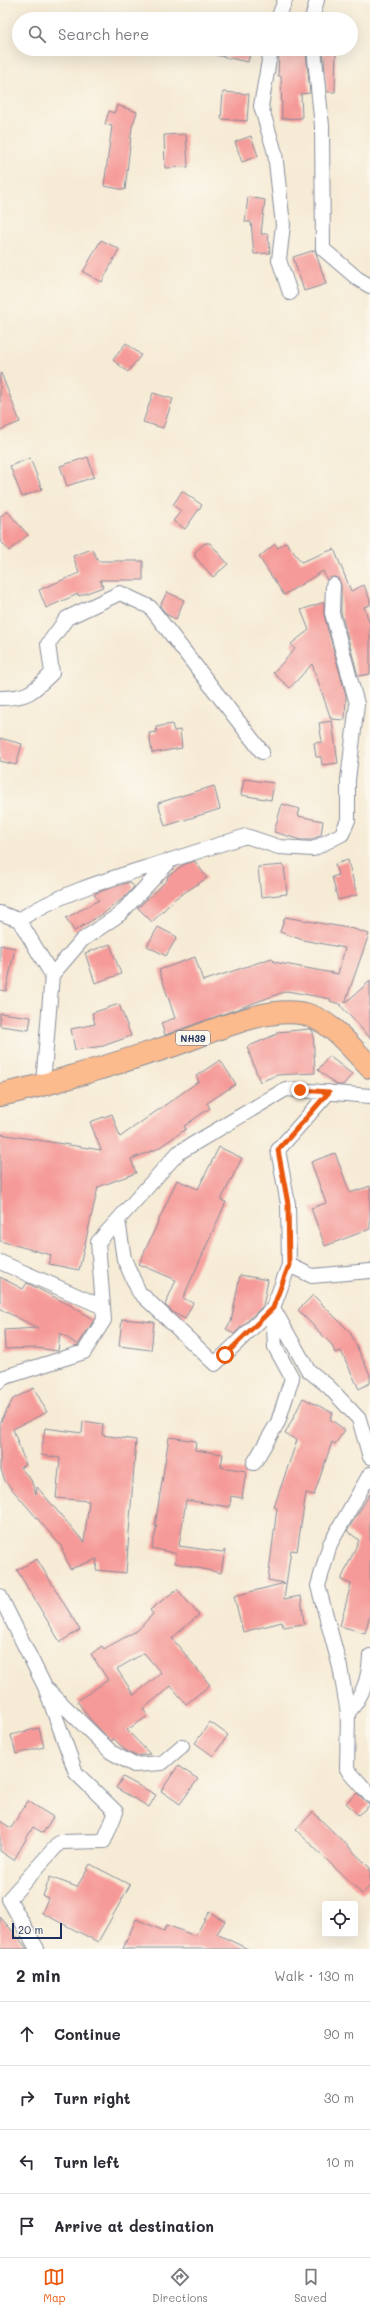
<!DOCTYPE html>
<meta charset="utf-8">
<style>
body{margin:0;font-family:Mali,sans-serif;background:#f2f2f3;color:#2b2b33}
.controls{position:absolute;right:12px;bottom:12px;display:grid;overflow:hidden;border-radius:4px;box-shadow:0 4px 16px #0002}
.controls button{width:36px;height:36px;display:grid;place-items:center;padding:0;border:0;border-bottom:1px solid #e1e1e2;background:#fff;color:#2b2b33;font:20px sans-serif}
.scale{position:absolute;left:12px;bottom:10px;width:50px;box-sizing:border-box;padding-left:4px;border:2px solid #1b2f5e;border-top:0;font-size:11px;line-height:14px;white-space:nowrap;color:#1b2f5e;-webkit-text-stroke:3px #fbf7ec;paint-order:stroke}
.stop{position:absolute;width:12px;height:12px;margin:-9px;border:3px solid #ea580c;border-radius:50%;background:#fff}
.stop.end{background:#ea580c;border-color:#fff;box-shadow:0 1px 4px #0008}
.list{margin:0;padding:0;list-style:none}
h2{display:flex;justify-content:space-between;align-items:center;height:52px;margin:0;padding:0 16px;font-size:17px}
h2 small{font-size:13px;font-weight:400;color:#7c7c81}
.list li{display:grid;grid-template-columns:26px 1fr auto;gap:12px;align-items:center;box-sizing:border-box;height:64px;padding:0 16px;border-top:1px solid #e1e1e2}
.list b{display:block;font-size:15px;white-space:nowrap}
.list em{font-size:13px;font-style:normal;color:#7c7c81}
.icon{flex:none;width:22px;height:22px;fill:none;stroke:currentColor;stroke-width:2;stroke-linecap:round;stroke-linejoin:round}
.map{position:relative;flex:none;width:370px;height:1949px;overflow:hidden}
.search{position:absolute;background:#fff;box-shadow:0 4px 16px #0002;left:12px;right:12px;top:12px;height:44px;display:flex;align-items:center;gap:10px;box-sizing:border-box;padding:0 14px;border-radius:22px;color:#7c7c81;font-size:15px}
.sheet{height:308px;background:#fff}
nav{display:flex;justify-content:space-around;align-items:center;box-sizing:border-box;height:56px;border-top:1px solid #e1e1e2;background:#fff;font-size:11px;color:#7c7c81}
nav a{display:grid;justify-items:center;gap:2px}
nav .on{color:#ea580c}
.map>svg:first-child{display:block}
.building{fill:#f59a98;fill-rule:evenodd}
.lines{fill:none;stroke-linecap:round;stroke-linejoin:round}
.minor-casing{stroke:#888d9a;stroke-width:16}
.trunk-casing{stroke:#888d9a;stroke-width:24}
.minor{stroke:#fff;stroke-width:14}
.trunk{stroke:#fbbb8d;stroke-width:22}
.route{stroke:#ea580c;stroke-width:5}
.labels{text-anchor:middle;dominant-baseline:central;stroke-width:3;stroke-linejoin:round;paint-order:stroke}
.shield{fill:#fbf7ec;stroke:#5e6b89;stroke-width:1}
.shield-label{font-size:9px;font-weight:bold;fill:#1b2f5e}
</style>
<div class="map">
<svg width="370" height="1949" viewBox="0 0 370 1949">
<rect width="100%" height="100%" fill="#fbf7ec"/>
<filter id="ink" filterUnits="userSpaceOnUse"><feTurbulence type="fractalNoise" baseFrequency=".025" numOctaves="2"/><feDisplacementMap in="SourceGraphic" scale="8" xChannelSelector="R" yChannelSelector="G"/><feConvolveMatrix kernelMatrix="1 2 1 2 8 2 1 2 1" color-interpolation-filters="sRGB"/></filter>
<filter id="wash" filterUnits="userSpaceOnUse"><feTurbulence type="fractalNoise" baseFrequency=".012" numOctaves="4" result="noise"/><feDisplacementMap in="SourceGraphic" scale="16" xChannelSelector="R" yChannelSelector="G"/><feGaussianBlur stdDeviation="0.9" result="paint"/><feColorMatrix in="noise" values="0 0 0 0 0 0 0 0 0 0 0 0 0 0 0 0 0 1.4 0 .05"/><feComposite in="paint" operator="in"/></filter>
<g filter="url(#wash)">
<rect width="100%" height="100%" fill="#f6ebd5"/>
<g id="blocks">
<path class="building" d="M211,49H251L248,62L211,54Z
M323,49H336L335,92H327Z
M306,52L310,93L301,94L302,118L282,119L281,76H278L279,53Z
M223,92L249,94L247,121L221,119Z
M117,105L137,112L132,127L125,190L104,186L112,126L105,124L109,111L114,113Z
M186,134L188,167L165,168L164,135Z
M251,136L258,156L242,162L235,142Z
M248,197L265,200L261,234H268L270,253L254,254L251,222H245Z
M101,240L119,249L102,282L83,272Z
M315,250L326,284L304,291L293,257Z
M126,343L141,355L128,372L113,360Z
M1,373L20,422L0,430V374Z
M153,393L173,399L163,428L143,422Z
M88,457L94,477L67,486L60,466Z
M30,458L42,489L22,497L10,466Z
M182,491L202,505L185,529L173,521L181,511L173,505Z
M7,511L28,535L9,551L0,540V517Z
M286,542L301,562L334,549L351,591L364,585L370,600V605L364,607L370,624V674L358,676L341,612V585L338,578L333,577L327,580L323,571L284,595L259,557L275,544L278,548Z
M205,543H210L228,564L213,577L195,557V552Z
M92,549L98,561H143V580H100L103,587L79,596L78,594L46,608L39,590L79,573L73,556Z
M167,592L184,600L176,619L167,615L160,606Z
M324,602V615L346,696L345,720L331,719L312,664L290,688L273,673L295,649L291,644L309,630L301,610Z
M332,721L338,763L322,765L321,757H316L314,743L322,742L319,723Z
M172,724L174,731L180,730L182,748L152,753L149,733L157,732L156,727Z
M0,738L22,744L16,765L0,761Z
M244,779L274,783L271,800L241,795Z
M214,786L220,809L165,826L158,803Z
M282,804L300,809L298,816L323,821L321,835L311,840H301L274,832Z
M348,860L357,895L338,900L332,877L338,875L335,864Z
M195,861L207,878L176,898L152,922L138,908L167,880L168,876L185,864Z
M284,865L287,894L261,897L258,867Z
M130,882L134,887L126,896L103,914L74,931L66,918L99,900L94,895L96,893Z
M285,917L354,929L369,934L345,1003L370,981V1038L341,1006L342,1005L330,1001L331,999L287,991L165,1035L161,1023L175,1018L159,970L195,957L203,981L272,958L274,962L338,974L345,948L303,940L280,932Z
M158,927L177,937L166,956L147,946Z
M110,944L121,974L95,983L85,953Z
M0,945L15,948L6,991L0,990Z
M119,1004L131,1036L103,1046L75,1050L71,1029L95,1024L92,1013Z
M0,1013L31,1017L29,1030L0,1026Z
M310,1029L313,1031L315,1073L277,1075L260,1082L247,1047L277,1034V1032Z
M329,1056L352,1074L343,1085H337L318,1070Z
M220,1060L236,1084L207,1103L210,1108L184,1126L186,1129L157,1149L131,1159L136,1173L98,1187L79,1270L49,1264L51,1255L0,1241V1134L101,1150L90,1122L112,1114L120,1137L199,1081L196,1076Z
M219,1147L242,1158L221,1200L226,1202L183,1298L193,1303L185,1319L174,1313L165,1305L176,1280L139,1264L177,1180L198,1189Z
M335,1153L350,1193L370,1186V1229L325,1246L311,1208L326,1203L311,1162Z
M240,1275L268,1280L263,1306L234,1334L226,1329L231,1322Z
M0,1277L23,1289L27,1283L70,1305L94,1320L78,1345L60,1333L58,1351L37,1348L5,1349L4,1330L38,1328L0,1309Z
M313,1295L350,1332L370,1375V1383L359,1389L341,1351L335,1353L332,1345L298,1310Z
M122,1319L154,1322L151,1350L119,1346Z
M34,1388L47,1412L13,1429L26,1465L20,1467L31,1480L36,1494L37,1487L84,1542L89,1501L56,1498L60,1458L41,1455L45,1428L82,1433L83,1421L103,1424L102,1435L136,1440L126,1573L96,1570L97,1559L70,1569L61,1546L5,1481L0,1467V1423L13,1399Z
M303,1398L333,1413L330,1419L345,1430L335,1444L332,1442L314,1495L306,1493L297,1551L291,1550L284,1599L301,1596L304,1624L283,1627L282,1622L243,1632L234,1596L285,1583L268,1580L277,1508L274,1507L297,1440L285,1434Z
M169,1437L196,1441L195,1450L223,1454L221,1467L246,1471L242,1498L231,1496L230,1507L186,1500L179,1546L222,1552L225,1550L221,1573L175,1563L177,1554L152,1548L157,1526H155Z
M370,1494V1614L365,1633L340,1626L351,1584L341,1580L359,1540L347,1531Z
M37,1559L80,1630L60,1642L17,1570Z
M177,1589L199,1615L172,1638L210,1685L186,1704L171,1686L143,1709L148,1716L127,1730L150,1754L136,1756L125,1750L114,1739L111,1741L90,1719L77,1701L108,1680L91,1654L102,1646L104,1649L138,1630L153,1614L150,1610ZM144,1653L161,1673L134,1695L117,1669Z
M210,1722L228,1735L213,1756L195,1743Z
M39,1728L44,1747L16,1754L11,1735Z
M178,1766L198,1779L180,1804L161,1791Z
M123,1777L156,1795L149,1807L116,1788Z
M357,1793L370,1805L358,1815L346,1803Z
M28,1801L53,1817L43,1833L33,1827L14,1860L0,1851V1821L11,1828Z
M313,1812L370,1868V1886L362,1894L296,1830Z
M90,1864L130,1885L98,1942L42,1913L48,1898L43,1896L50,1877L77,1887Z
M209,1912L225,1921L217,1934L248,1949H123L136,1919L164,1931L167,1925L195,1936Z
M0,1917L17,1936L27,1949H0Z"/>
</g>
</g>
<g filter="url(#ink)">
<use href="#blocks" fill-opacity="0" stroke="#888d9a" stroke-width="1"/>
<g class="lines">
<g class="minor-casing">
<path id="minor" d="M278,19L285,0
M312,19L317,0
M271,49L261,106L275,153L283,225L279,260L290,293
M314,49L322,126L323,249L358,279L370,286
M0,698C28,698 33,692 52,673L48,644L67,618L120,593L150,607L262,752
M0,913L19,920L52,975L43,1084
M19,920C63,891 117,877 167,861
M52,975L82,940L120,914L171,860L246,836L279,847L313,849L342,834L348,820V780L357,704L332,613L333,585
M329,1092L278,1150L288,1204L289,1265L273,1308L308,1370L328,1386L359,1419L370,1457
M118,1220L124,1259L139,1292L215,1364L273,1308L275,1347L292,1378L278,1422L254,1463
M0,1262L103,1307
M289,1265L312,1276L370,1271
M0,1381L2,1378L84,1352L104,1320L98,1242L178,1153L286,1089L370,1096
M370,1474L330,1544L318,1586L340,1667L348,1713L347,1769L370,1795
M0,1596L45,1687L76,1773L116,1812L104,1841L60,1842L9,1899L37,1949
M48,1690L111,1752L134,1765L162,1763L182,1746
M348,1713C363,1695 369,1679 370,1656"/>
</g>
<g class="trunk-casing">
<path id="trunk" d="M0,1095C56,1083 114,1064 168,1047C208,1034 264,1005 305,1014C332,1021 351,1048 370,1067"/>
</g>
<use href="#minor" class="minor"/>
<use href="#trunk" class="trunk"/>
</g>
</g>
<g class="lines" filter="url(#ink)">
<path class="route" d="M225,1355L273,1308L289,1265L288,1204L278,1150L329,1092L300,1090"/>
</g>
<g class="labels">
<rect class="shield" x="176" y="1031" width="34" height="14" rx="3"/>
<g class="shield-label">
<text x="193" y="1038">NH39</text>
</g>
</g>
</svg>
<div class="controls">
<button><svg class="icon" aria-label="locate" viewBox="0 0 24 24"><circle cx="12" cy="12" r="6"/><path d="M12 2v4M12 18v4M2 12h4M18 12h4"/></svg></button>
</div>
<div class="scale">20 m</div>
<div class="stop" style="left:225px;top:1355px"></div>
<div class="stop end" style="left:300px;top:1090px"></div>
<div class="search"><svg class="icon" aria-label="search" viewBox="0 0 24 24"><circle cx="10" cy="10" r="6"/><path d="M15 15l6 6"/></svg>Search here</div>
</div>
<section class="sheet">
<h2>2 min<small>Walk · 130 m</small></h2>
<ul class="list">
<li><svg class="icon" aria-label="ahead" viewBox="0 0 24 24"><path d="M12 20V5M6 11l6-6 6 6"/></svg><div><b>Continue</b></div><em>90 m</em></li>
<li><svg class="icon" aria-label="right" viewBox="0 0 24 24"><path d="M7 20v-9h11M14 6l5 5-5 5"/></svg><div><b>Turn right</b></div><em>30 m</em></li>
<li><svg class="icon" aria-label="left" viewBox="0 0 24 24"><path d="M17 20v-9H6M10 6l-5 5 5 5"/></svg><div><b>Turn left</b></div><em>10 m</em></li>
<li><svg class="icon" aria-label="arrive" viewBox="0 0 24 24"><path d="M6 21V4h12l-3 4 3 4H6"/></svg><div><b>Arrive at destination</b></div></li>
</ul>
</section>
<nav>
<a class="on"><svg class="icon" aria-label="map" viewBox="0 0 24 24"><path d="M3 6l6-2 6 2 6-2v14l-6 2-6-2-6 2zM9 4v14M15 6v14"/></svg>Map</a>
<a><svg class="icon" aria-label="directions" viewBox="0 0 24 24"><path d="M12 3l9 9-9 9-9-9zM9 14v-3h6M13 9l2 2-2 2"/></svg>Directions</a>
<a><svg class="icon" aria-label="saved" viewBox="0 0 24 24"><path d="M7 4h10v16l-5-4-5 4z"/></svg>Saved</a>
</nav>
